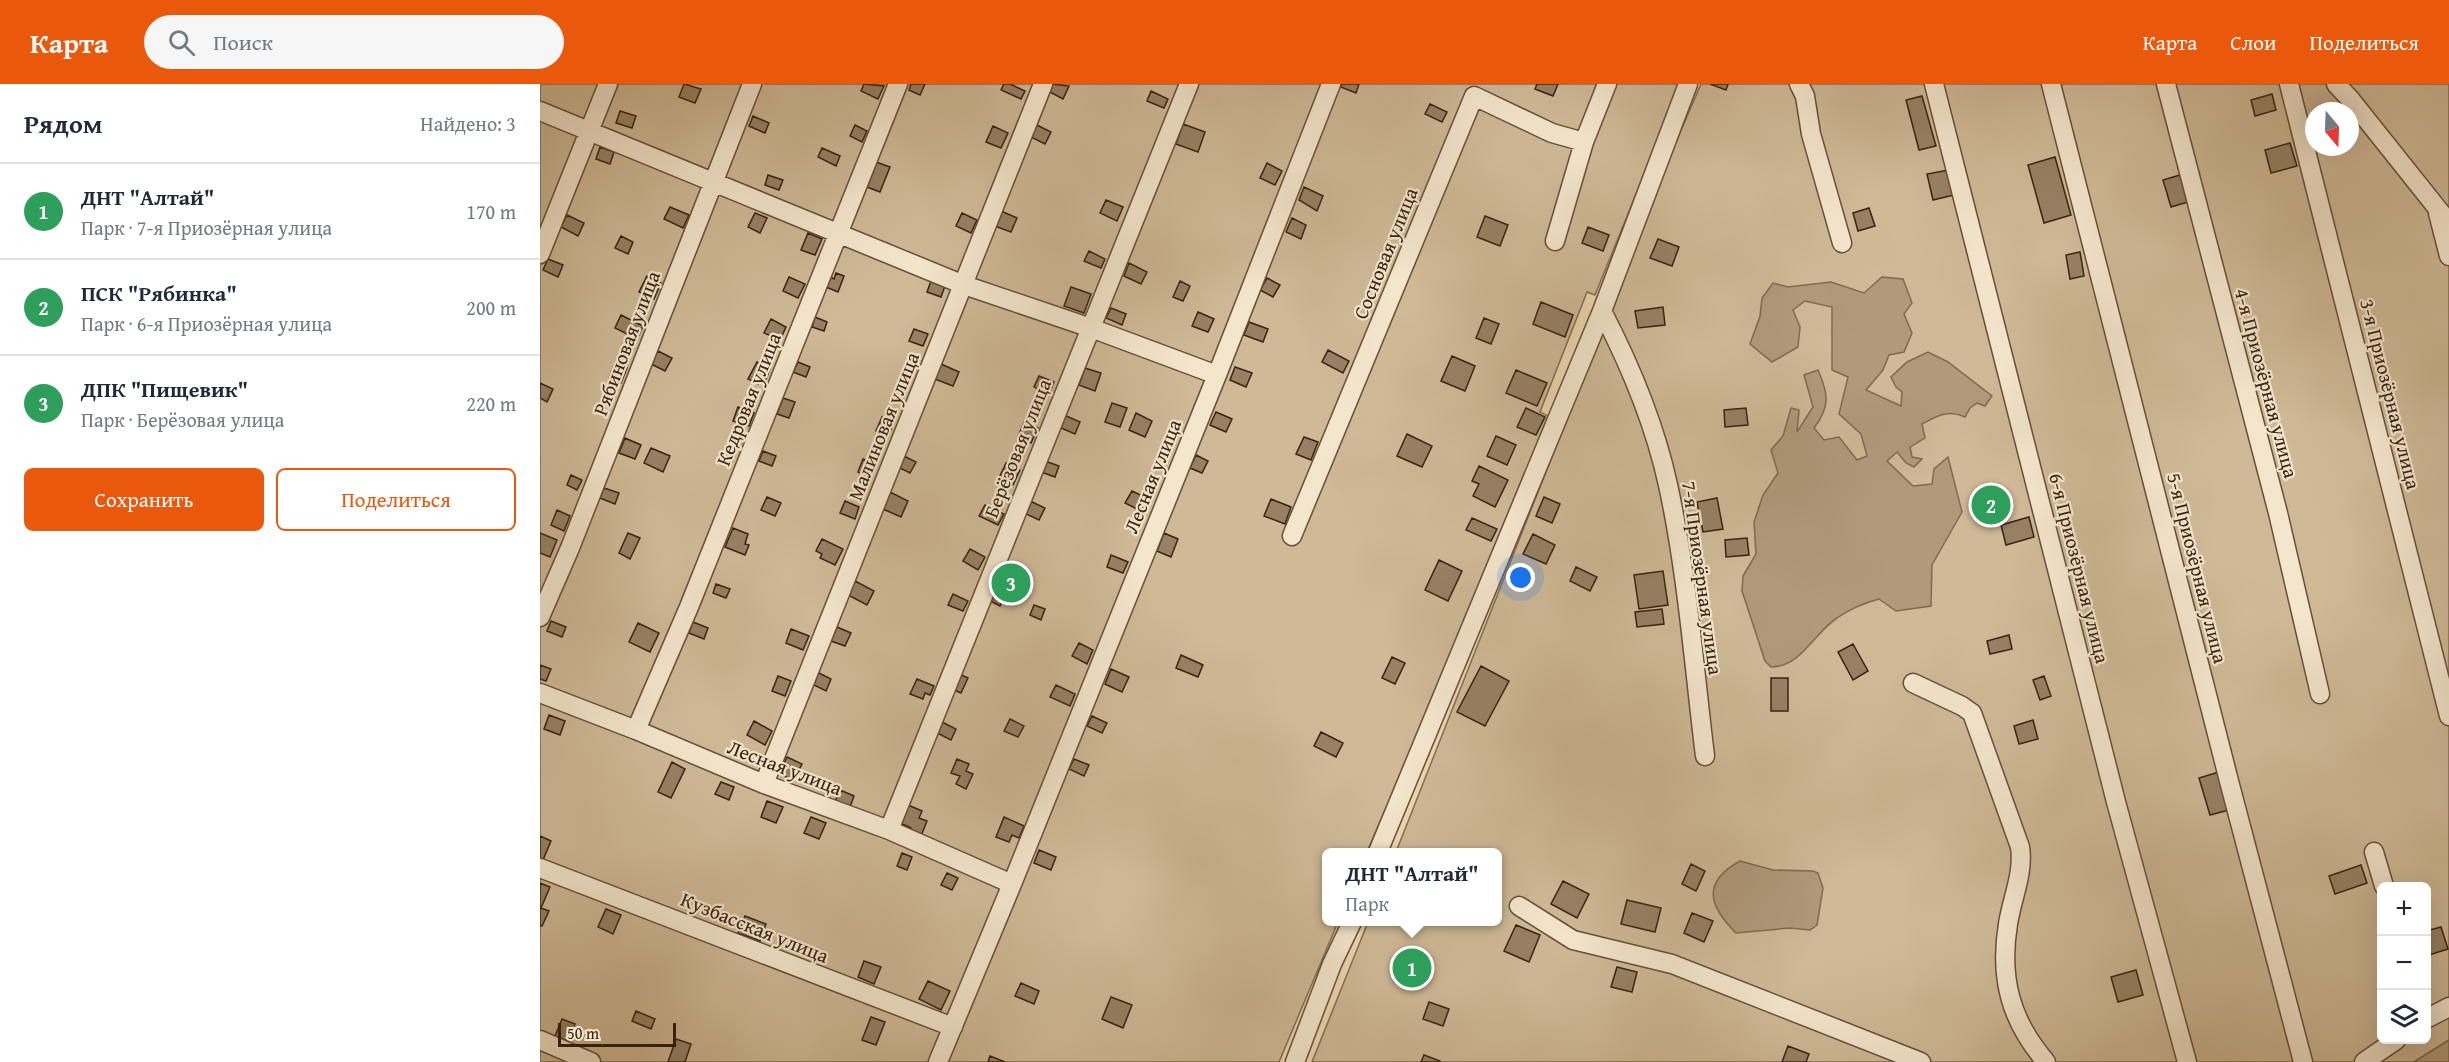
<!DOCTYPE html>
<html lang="ru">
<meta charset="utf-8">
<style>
body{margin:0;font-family:"Gentium Book Plus",serif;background:#f6f6f7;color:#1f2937}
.controls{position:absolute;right:18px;bottom:18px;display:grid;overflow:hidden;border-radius:9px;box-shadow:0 6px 24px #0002}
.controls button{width:54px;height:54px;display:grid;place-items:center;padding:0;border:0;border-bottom:2px solid #e0e1e3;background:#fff;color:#1f2937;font:30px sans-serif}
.compass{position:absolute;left:1765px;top:18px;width:54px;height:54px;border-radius:50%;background:#fff;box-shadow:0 6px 24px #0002;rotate:161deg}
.scale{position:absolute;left:18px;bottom:15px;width:118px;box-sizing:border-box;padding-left:6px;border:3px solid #382311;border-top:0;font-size:16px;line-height:21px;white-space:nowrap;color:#382311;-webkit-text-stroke:4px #f4e6cd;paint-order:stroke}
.you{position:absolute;left:981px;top:494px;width:21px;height:21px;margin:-15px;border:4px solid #fff;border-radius:50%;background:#1a73e8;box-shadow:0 0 0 9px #1a73e833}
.badge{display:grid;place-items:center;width:39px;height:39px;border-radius:50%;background:#ea580c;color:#fff;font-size:20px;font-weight:700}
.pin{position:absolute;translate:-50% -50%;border:3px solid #fff;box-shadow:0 2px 6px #0006}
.popup{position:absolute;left:782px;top:764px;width:180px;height:78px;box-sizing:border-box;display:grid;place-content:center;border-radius:9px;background:#fff;filter:drop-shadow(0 2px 4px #0005);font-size:20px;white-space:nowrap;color:#747a83}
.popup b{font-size:22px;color:#1f2937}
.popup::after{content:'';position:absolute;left:50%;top:100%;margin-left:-12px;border:12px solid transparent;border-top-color:#fff}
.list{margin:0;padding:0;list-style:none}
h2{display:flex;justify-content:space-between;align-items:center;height:78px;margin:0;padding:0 24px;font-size:26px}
h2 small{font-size:20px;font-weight:400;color:#747a83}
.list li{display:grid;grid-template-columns:39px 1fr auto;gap:18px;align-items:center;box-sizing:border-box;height:96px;padding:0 24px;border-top:2px solid #e0e1e3}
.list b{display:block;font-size:22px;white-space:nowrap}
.list p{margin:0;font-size:20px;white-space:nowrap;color:#747a83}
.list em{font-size:20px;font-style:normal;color:#747a83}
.actions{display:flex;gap:12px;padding:18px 24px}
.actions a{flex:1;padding:14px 0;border:2px solid #ea580c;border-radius:9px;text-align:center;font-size:21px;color:#ea580c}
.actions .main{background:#ea580c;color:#fff}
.icon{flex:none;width:33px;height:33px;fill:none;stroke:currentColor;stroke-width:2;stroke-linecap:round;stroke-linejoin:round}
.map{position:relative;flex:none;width:1909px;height:978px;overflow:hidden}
header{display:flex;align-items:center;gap:36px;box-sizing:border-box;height:84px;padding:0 30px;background:#ea580c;color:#fff}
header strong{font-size:28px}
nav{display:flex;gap:33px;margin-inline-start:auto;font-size:21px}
.search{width:420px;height:54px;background:#f6f6f7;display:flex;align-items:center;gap:15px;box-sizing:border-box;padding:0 21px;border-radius:33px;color:#747a83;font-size:22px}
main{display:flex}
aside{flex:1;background:#fff}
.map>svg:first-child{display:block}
.green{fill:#cfb997;stroke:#846e54;stroke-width:1.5;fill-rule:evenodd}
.water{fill:#b09a7b;stroke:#806a51;stroke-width:1.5}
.building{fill:#978165;stroke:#382311;stroke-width:1.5}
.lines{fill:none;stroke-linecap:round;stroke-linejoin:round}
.minor-casing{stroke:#665039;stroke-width:21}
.minor{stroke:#f4e6cd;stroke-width:18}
.labels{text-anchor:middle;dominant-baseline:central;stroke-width:4.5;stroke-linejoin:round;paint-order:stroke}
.street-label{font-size:20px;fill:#382311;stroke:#f4e6cd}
</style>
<header>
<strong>Карта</strong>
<div class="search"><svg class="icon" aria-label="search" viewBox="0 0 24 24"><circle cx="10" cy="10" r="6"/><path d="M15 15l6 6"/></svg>Поиск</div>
<nav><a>Карта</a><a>Слои</a><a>Поделиться</a></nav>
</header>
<main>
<aside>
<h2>Рядом<small>Найдено: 3</small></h2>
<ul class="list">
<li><span class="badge" style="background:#2e9e5b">1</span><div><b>ДНТ &quot;Алтай&quot;</b><p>Парк · 7-я Приозёрная улица</p></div><em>170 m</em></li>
<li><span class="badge" style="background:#2e9e5b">2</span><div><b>ПСК &quot;Рябинка&quot;</b><p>Парк · 6-я Приозёрная улица</p></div><em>200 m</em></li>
<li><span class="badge" style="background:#2e9e5b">3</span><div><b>ДПК &quot;Пищевик&quot;</b><p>Парк · Берёзовая улица</p></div><em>220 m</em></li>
</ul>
<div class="actions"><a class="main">Сохранить</a><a>Поделиться</a></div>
</aside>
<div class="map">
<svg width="1909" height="978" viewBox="0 0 1909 978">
<rect width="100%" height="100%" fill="#eed8b2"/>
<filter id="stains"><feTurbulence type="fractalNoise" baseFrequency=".00333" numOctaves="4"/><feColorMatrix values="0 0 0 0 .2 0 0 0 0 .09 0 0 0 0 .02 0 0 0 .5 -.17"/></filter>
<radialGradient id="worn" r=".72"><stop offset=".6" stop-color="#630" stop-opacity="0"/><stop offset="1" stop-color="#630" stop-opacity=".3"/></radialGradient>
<path class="green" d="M0,0H1141L1055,211L1047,208L1000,328L1008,332L928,532L827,768H786V838H798L739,978H0Z
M1161,0H1909V956L1874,978H772L828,838H958V768H856L1136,58ZM1774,27H1810V63H1774ZM1842,802H1886V956H1842Z"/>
<path class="water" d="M1342,193L1363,195L1372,219L1364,230L1372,249L1364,268L1349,271L1343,286L1326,306L1361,322L1362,308L1356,303L1351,293L1367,278L1388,268L1408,278L1452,312L1445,322L1437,319L1430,324L1425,333C1408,325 1397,332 1382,340L1385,354L1370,363L1372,373L1382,375L1374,383L1366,379L1357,368L1347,377L1373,402L1392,400L1394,385L1408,373L1422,428L1392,481L1391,522L1356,527L1339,515C1324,519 1310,525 1297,534C1274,549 1261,583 1231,583L1225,577L1202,507L1203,492L1216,470L1214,438L1223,411L1238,389L1231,366L1243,352L1251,324L1259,326L1257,348L1273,323L1264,291L1278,286C1288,309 1291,322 1274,344L1284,356L1299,353L1317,376L1327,372L1321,350L1299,330L1308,293L1292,286V223L1265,217L1253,226L1260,243L1258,263L1232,278L1210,260L1220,232L1222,214L1233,199L1248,203L1291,198L1324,209Z
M1200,777L1233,786L1273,787L1278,789L1283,804L1277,841L1270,846L1250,844L1196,849C1168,821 1162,798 1200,777Z
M1909,956V978H1874Z"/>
<path class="building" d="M144,0L161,5L155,19L139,13Z
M324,0L344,2L338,15L321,7Z
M371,0H385L380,11L369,6Z
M464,0H470L485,7L481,15L461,6Z
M512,0L529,2L523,15L508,7Z
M802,0H819L816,9L801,3Z
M997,0H1018L1013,12L995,5Z
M1170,0H1188L1186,6Z
M611,7L628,15L624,24L607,17Z
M1732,10L1736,26L1715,32L1711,16Z
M1382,12L1396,62L1379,66L1366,16Z
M890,20L907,28L902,38L885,30Z
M80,27L96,32L92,44L76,39Z
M213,32L229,39L225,49L209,42Z
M495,40L511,48L505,60L489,52Z
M643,40L665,48L658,68L636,60Z
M315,41L327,47L322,58L310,52Z
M453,42L468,49L461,64L446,58Z
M1750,59L1757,82L1731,89L1725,66Z
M60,63L74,68L70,80L56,75Z
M282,64L300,72L296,82L278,73Z
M1515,73L1531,131L1504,139L1488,81Z
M336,78L350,83L340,108L327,103Z
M727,79L742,87L735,101L720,94Z
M1408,86L1414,111L1393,116L1387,90Z
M228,91L243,96L239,106L225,101Z
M1640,91L1648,118L1631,123L1623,96Z
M764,103L783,112L777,127L759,116Z
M566,116L583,123L577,137L560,129Z
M130,123L149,131L143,144L124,135Z
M1329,124L1335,142L1318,147L1313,129Z
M461,127L477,134L471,148L455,142Z
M215,129L227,134L220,149L208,143Z
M422,129L437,136L431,149L416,142Z
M27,131L44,139L38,152L21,143Z
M945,132L968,141L960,162L937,153Z
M752,134L766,141L761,155L746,148Z
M1048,143L1069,151L1063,167L1042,159Z
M268,149L282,155L275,171L261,166Z
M81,152L93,158L88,170L75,164Z
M1118,155L1139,163L1132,182L1110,174Z
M549,167L565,175L561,184L544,177Z
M1540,168L1544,192L1530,195L1526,171Z
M8,175L23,181L18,193L3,186Z
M589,179L607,188L601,200L584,192Z
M296,189L304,192L298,208L286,203L290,193L294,195Z
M107,192L121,199L114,215L99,208Z
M249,193L265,200L258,214L243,207Z
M727,194L740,201L733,213L720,206Z
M391,197L405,202L401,213L387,208Z
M640,197L650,202L643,217L633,213Z
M531,203L551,210L544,229L524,222Z
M1001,218L1033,231L1025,253L993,240Z
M1123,223L1125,241L1098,244L1095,227Z
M571,224L586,230L582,241L566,234Z
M658,228L674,235L668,248L652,242Z
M81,231L103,242L97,255L75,244Z
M275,233L287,238L284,247L272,243Z
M944,234L959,240L951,260L936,254Z
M231,235L246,243L240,256L224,249Z
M709,238L728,245L723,258L704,251Z
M374,245L388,250L383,262L369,257Z
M788,266L809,277L803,289L782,278Z
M118,267L132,274L125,287L111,280Z
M912,272L935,282L925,307L901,297Z
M217,278L230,285L226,295L222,293L218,300L208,295Z
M258,278L270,283L266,293L253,288Z
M75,279L87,284L81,299L69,294Z
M401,280L419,288L413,302L395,295Z
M695,283L712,289L706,303L690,296Z
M545,284L561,289L555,307L539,301Z
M976,286L1007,299L997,322L966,309Z
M499,292L514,298L509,310L494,303Z
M0,299L13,305L7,318L0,314Z
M243,314L255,318L249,334L237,330Z
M572,319L587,324L580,343L565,338Z
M198,323L214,329L209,342L193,337Z
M986,324L1005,333L996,351L977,343Z
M1206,324L1208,341L1185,343L1184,326Z
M676,328L692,335L686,348L670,341Z
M596,329L612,337L605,353L589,346Z
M524,331L540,338L535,350L519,343Z
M342,333L354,338L348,353L336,347Z
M484,338L498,344L491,359L478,353Z
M867,350L892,362L882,383L857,372Z
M956,352L976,361L967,381L947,372Z
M764,353L778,358L771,376L756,370Z
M85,354L101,361L95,375L79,369Z
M111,364L130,372L123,388L104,379Z
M181,367L194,372L190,382L177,377Z
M223,367L236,372L232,382L219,377Z
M656,371L668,377L662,389L650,384Z
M364,372L376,378L370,389L358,383Z
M323,375L335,380L330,393L318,388Z
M505,377L519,382L515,393L501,388Z
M466,379L480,386L473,401L459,394Z
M939,382L968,396L955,423L933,412L939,400L932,397Z
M31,391L42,396L37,406L27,401Z
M64,404L79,409L75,420L60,414Z
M592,407L611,416L605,429L585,419Z
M350,408L368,417L361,433L343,425Z
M227,413L241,419L235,432L221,426Z
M1004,413L1020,420L1012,439L996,432Z
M1177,414L1183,445L1163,448L1157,418Z
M731,415L751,423L745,440L724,432Z
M305,417L319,423L315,435L300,429Z
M490,417L505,424L499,436L484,429Z
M445,421L464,430L458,441L439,432Z
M17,426L30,432L24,447L11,441Z
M1489,433L1494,453L1466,461L1461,441Z
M932,434L957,445L951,457L926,446Z
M193,444L208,450L205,460L209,461L205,471L185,463Z
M0,449L17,456L10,473L0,469Z
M88,449L100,454L90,475L79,469Z
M624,449L638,455L631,473L617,467Z
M993,450L1015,461L1006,480L983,470Z
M1207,454L1209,471L1186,473L1185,456Z
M282,455L303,465L295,481L280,474L282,470L276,467Z
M430,465L445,473L438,486L423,477Z
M571,471L588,478L583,489L567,483Z
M899,476L922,487L908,517L885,506Z
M1036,483L1057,493L1050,507L1030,497Z
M1123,487L1128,521L1099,525L1094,491Z
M315,497L334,507L327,521L308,511Z
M176,500L190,505L186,514L173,509Z
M455,506L465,510L460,522L450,517Z
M413,510L428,517L423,527L408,521Z
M494,521L505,525L501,536L490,531Z
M1122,525L1124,540L1097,543L1095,528Z
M11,537L26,543L22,553L7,547Z
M153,538L168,544L164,555L149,549Z
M98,539L119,549L110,568L89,558Z
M297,543L311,549L305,562L291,557Z
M251,545L269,552L263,566L246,559Z
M1469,551L1472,565L1450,570L1447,557Z
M539,559L553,566L547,580L532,572Z
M1313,560L1328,587L1313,596L1298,568Z
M641,571L663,581L658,593L636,584Z
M852,573L865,579L855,600L842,594Z
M0,581L11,585L6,597L0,595Z
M941,582L969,597L945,642L917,628Z
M571,585L589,593L582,608L565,600Z
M277,588L291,595L286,607L272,600Z
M419,590L428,594L421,609L412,605Z
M238,592L251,597L245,612L232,607Z
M1504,592L1511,612L1500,616L1493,596Z
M1231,594H1248V627H1231Z
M377,595L394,602L390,611L385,609L383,615L370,610Z
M516,601L535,610L530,622L510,613Z
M9,631L25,637L20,651L4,645Z
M552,632L567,639L562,649L547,642Z
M470,635L484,642L478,653L464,647Z
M1493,636L1498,655L1479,660L1474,642Z
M214,637L232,647L225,661L207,651Z
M402,638L416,645L411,656L397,649Z
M781,648L803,659L796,673L774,662Z
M247,673L262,680L253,697L239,689Z
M417,675L429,680L426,687L433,690L426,705L416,700L420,692L411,689Z
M534,675L549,681L544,692L529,685Z
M132,678L145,685L131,714L118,708Z
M1679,688L1689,726L1670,731L1659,694Z
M181,698L194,703L189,716L175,710Z
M300,706L314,712L310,723L295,717Z
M227,717L243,723L236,739L221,733Z
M368,721L382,727L379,734L387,737L381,752L370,747L371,744L360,739Z
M271,733L286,739L279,755L264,749Z
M464,733L484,742L479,754L472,751L469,758L456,753Z
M0,752L11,757L3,776L0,775Z
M499,766L516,773L511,786L494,779Z
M362,769L372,773L367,786L357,782Z
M1151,780L1165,787L1156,807L1142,800Z
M1821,781L1827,799L1795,810L1789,792Z
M407,789L418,794L412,806L401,801Z
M1023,797L1049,810L1037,834L1011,820Z
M0,799L10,803L1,824L9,827L2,842H0Z
M1087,816L1121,824L1115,848L1081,840Z
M66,825L81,831L73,850L58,843Z
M1152,829L1173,837L1164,858L1144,849Z
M205,832L226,840L220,857L198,849Z
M976,841L1000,851L989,878L964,867Z
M1901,843L1908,865L1886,872V847Z
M324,877L341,883L334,900L318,893Z
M1077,883L1097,888L1092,908L1071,903Z
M1596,886L1603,911L1578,918L1571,893Z
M388,897L410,907L401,926L379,915Z
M481,899L499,907L494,920L475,912Z
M571,913L592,921L583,944L562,935Z
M889,918L909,925L903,942L883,935Z
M96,927L115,935L111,945L92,937Z
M331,933L345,938L336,961L322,956Z
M22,935L35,940L28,957L15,952Z
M136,955L151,960L145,978H128Z
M1248,962L1269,970L1266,978H1242Z
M884,971L900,977V978H881Z
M450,972L465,978H448Z"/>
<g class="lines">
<g class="minor-casing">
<path id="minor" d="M1259,0L1265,12L1271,50L1302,159
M1394,0L1576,718L1647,978
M1511,0L1689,697L1763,978
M1626,0L1738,429L1780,610
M1749,0L1909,632
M1796,0L1811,16L1909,139
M0,27L424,201L551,244L677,291
M1898,129L1909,172
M1015,157L1044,58L1067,0
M0,170L68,0
M1062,227C1090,281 1115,341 1128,401C1147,488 1154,583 1165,672
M752,452L934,12L1012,49L1044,58
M0,533L30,464L212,0
M1373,599L1422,622L1432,629L1480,763C1484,789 1472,814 1468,840C1459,895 1471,937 1506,978
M0,609L96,646L224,700L349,746L472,800
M96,646L149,523L358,0
M224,700L503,0
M349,746L649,0
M838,768L1062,227L1148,0
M1834,768L1844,802
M0,784L413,943
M979,822L1033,856L1132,880L1381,978
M1886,935L1909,923
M0,956L51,978
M398,978L472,800L677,291L791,0
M755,978L792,880L812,838
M1824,978L1856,956"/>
</g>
<use href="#minor" class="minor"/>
</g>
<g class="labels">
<g class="street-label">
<text transform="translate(845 169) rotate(-68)">Сосновая улица</text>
<text transform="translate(86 259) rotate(-69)">Рябиновая улица</text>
<text transform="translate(1727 299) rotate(75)">4-я Приозёрная улица</text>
<text transform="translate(1851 310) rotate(76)">3-я Приозёрная улица</text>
<text transform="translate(208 315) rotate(-68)">Кедровая улица</text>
<text transform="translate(343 342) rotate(-68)">Малиновая улица</text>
<text transform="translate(477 364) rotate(-68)">Берёзовая улица</text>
<text transform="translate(612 392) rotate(-68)">Лесная улица</text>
<text transform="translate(1540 484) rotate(76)">6-я Приозёрная улица</text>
<text transform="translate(1658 484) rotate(76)">5-я Приозёрная улица</text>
<text transform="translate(1163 494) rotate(82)">7-я Приозёрная улица</text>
<text transform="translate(245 683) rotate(21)">Лесная улица</text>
<text transform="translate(215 843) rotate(22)">Кузбасская улица</text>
</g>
</g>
<rect width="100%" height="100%" filter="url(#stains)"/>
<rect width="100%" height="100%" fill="url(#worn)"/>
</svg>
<div class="controls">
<button>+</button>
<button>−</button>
<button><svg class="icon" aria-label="layers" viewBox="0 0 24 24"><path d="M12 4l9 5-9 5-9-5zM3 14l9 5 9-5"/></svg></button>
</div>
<svg class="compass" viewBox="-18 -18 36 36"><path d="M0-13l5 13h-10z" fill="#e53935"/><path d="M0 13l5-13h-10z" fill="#747a83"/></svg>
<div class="scale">50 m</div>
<div class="you"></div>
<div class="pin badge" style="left:872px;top:884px;background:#2e9e5b">1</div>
<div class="popup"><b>ДНТ &quot;Алтай&quot;</b>Парк</div>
<div class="pin badge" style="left:1451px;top:421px;background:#2e9e5b">2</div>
<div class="pin badge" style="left:471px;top:499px;background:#2e9e5b">3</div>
</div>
</main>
